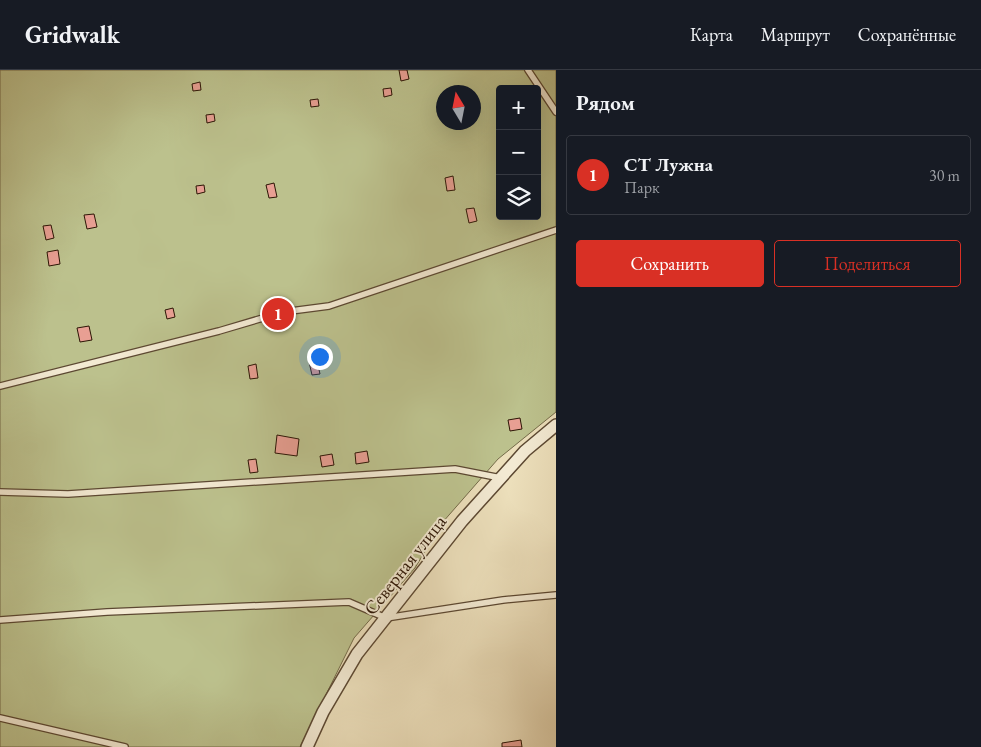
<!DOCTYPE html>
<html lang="ru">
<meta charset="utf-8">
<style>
body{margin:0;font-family:"EB Garamond",serif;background:#242831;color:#f1f3f6}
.controls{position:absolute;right:15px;top:15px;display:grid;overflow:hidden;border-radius:5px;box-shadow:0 5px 20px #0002}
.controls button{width:45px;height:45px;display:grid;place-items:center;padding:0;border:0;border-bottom:1px solid #363941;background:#171b24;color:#f1f3f6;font:25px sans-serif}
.compass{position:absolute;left:436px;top:15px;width:45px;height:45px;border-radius:50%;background:#171b24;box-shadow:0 5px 20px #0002;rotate:350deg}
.you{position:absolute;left:319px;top:286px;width:18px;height:18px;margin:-12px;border:4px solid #fff;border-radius:50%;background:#1a73e8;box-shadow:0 0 0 8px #1a73e833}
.badge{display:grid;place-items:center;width:32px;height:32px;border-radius:50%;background:#d93025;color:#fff;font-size:16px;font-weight:700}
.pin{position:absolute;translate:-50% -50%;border:2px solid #fff;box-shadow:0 1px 5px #0006}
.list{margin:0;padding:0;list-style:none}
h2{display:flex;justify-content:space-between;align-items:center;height:65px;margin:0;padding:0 20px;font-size:21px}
h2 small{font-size:16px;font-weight:400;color:#9ea1a6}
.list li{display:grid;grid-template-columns:32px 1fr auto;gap:15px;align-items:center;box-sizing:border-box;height:80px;margin:0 10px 10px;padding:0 10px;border:1px solid #363941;border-radius:5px}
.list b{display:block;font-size:19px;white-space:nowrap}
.list p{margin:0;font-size:16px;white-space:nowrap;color:#9ea1a6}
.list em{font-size:16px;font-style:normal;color:#9ea1a6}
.actions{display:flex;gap:10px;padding:15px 20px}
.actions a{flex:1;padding:11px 0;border:1px solid #d93025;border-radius:5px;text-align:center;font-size:18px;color:#d93025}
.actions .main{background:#d93025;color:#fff}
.icon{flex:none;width:28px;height:28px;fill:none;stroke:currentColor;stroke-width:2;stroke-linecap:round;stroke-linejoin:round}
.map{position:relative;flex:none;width:556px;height:677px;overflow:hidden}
header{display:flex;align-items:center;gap:30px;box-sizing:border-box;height:70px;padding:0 25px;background:#171b24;border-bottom:1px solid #363941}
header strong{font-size:24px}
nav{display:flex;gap:28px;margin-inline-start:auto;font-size:18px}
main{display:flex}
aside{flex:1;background:#171b24}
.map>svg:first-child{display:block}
.green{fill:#bcc18d;stroke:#746b49;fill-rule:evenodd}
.building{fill:#e89f93;stroke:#2c1505}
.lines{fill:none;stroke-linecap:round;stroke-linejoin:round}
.service-casing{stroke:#5c4832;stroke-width:8}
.minor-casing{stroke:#5c4832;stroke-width:14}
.service{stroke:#f3ead3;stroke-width:5.5}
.minor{stroke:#f3ead3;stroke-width:11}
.labels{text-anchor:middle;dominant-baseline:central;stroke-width:4;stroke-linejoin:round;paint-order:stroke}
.street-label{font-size:19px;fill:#2c1505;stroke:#f3ead3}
</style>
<header>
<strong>Gridwalk</strong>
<nav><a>Карта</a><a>Маршрут</a><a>Сохранённые</a></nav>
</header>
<main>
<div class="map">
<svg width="556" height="677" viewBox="0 0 556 677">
<rect width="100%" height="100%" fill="#ecdfbb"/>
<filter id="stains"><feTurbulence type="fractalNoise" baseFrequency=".004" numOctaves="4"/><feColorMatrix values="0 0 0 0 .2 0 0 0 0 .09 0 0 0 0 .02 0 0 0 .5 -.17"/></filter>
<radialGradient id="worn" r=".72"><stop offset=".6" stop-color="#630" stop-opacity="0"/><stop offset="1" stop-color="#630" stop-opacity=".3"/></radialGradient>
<path class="green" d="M0,0H556V342L498,389L442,453L415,498L354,568L300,677H0ZM500,19H537V146H500ZM443,22H473V52H443Z"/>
<path class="building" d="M399,0H407L409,9L401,11Z
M200,12L201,20L193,21L192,14Z
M391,18L392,25L384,27L383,19Z
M318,29L319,36L311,37L310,30Z
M214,44L215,51L207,53L206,45Z
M453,106L455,120L447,121L445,108Z
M274,113L277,127L269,128L266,115Z
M204,115L205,122L197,124L196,116Z
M474,138L477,151L469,153L466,139Z
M94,144L97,157L87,159L84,145Z
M51,155L54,168L46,170L43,156Z
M58,180L60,194L49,196L47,182Z
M173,238L175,247L167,249L165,240Z
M89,256L92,270L80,272L77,258Z
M317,291L320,304L312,305L309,292Z
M256,294L258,308L250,309L248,296Z
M520,348L522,359L510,361L508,350Z
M277,365L299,369L297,386L275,383Z
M367,381L369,392L356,394L355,383Z
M332,384L334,395L322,397L320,386Z
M256,389L258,402L250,403L248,390Z
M521,670L522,677H502V673Z"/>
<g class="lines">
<g class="service-casing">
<path id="service" d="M528,0L556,42
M0,316L219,261L283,242L329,236L556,160
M0,422L68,424L455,399L501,408
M0,550L107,542L349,532L386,548L503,530L556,525
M0,648L125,677"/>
</g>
<g class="minor-casing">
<path id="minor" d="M307,677L323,642L357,584L462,451L525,381L556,355"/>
</g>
<use href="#service" class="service"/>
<use href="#minor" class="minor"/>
</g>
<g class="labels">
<g class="street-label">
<text transform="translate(405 495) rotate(-52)">Северная улица</text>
</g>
</g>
<rect width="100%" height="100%" filter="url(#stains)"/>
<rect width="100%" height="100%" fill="url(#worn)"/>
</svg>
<div class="controls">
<button>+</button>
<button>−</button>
<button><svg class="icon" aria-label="layers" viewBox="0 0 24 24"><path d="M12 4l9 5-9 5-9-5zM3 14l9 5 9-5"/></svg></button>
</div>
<svg class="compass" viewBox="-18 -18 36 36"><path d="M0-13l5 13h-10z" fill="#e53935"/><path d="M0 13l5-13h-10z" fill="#9ea1a6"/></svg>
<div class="you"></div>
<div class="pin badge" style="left:278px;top:244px">1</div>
</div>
<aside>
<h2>Рядом<small></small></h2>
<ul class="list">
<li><span class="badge">1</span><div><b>СТ Лужна</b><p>Парк</p></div><em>30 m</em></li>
</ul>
<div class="actions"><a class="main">Сохранить</a><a>Поделиться</a></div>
</aside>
</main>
